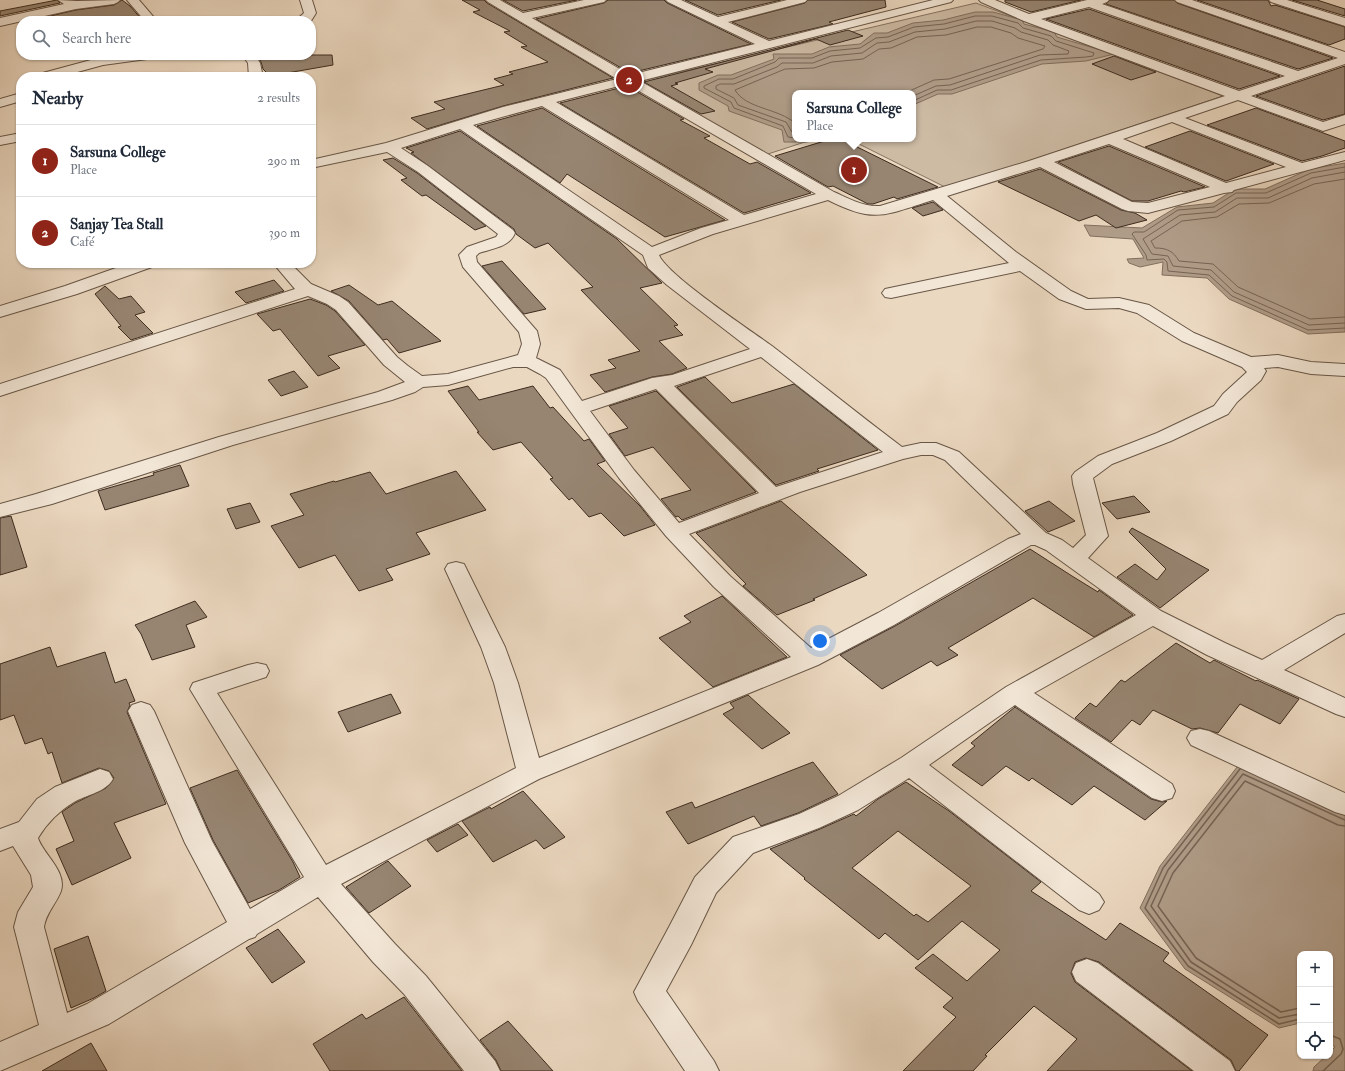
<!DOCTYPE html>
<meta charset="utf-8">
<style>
body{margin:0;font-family:"IM FELL Double Pica",serif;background:#f6f6f7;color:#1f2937}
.controls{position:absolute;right:12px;bottom:12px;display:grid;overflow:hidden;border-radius:8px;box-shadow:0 1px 3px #0004}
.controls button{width:36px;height:36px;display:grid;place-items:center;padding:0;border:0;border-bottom:1px solid #e0e1e3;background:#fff;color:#1f2937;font:20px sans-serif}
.you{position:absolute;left:820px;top:641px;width:14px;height:14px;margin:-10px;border:3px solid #fff;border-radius:50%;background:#1a73e8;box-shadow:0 0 0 6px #1a73e833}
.badge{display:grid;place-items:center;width:26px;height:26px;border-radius:50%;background:#8f2418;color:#fff;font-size:13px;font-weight:700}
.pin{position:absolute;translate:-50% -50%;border:2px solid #fff;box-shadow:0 1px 4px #0006}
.popup{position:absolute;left:792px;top:90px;width:124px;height:52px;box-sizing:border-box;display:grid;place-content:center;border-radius:8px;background:#fff;filter:drop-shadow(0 1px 3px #0005);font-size:13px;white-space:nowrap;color:#747a83}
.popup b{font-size:15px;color:#1f2937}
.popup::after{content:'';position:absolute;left:50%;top:100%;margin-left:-8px;border:8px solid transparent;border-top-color:#fff}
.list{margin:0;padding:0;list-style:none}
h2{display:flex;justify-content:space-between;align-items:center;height:52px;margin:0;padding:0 16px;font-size:17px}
h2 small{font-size:13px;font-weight:400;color:#747a83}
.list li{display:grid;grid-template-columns:26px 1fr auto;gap:12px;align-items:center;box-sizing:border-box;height:72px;padding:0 16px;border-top:1px solid #e0e1e3}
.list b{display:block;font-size:15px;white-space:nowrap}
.list p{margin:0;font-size:13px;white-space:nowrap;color:#747a83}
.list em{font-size:13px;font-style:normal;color:#747a83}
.icon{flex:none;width:22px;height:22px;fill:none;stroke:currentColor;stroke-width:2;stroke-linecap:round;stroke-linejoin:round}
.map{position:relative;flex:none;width:1345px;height:1071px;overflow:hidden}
.search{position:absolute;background:#fff;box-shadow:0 1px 3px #0004;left:16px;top:16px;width:300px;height:44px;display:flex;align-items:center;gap:10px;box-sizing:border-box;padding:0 14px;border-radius:16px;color:#747a83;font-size:15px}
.panel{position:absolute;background:#fff;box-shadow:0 1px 3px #0004;left:16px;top:72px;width:300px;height:196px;border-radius:16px}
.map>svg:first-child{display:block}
.green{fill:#cdbba4;stroke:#857361}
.water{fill:#b09d89;stroke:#826f5e}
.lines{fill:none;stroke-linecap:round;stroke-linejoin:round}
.shore-far1{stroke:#766454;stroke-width:1}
.shore{stroke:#766454;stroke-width:1.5}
.building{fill:#978572;stroke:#3d2b1e;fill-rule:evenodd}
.minor-casing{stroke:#685646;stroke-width:2}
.minor{fill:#f2e6d6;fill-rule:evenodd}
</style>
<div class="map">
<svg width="1345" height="1071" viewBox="0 0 1345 1071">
<rect width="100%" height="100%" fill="#ebd8c0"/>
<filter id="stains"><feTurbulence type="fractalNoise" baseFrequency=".005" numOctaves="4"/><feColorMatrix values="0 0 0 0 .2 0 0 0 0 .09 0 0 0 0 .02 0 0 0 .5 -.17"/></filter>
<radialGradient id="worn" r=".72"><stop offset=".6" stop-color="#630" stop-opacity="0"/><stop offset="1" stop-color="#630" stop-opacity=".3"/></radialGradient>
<path class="green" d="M976,3L1223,96L947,188L849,139H913V93H795V139H814L768,154L637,82Z"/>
<path class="water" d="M975,12H993L1022,20L1024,24L1054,32L1057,37L1114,54L1086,61L1042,64L952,94H938L913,105V93H795V139H825L806,142H784L782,130L729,111L728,106L699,90V83L718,75H731L774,59L773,54H812L829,47L860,44L874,33H887L913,23L943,20Z
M1345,163V332L1308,334L1229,299L1207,278L1162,275L1163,262L1140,267L1129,263L1127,259L1144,258L1133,239L1090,236L1084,225L1142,228L1177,207L1213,203L1235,189H1265L1310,169Z
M1241,762L1345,812V1071H1313L1314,1067L1326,1056H1330V1052L1335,1047L1330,1043V954H1300V1023L1279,1028L1185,969L1140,908L1160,866Z"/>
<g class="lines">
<path class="shore-far1" d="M795,123C778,108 746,109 735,90L785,69L814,68L832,62L863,59L879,49L891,48L917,37L946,35L977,27H991L1011,33L1018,38L1045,46L1043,49L949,79L934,80L905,93
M795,133L792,132L786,122L738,105L734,98L716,89V86L720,84H734L777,67L782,63H813L831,56L862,53L877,43L889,42L915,32L945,29L976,21H992L1015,28L1021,32L1048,40L1053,45L1069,51L1068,54L1040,55L950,85L936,86L913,96
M795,138L788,137L783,126L734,108L731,102L704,88V86L719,79H733L775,62L779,58H812L830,51L860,48L876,38L888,37L914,27L944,24L975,16H992L1018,23L1023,28L1051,36L1056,41L1094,53L1093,56L1086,57L1041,60L951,90H937L913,101
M1345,167L1311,173L1266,193H1236L1214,207L1178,210L1144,232H1134L1132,234L1146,255L1147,260L1164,259L1167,262L1168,271L1209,275L1232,296L1308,330L1345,328
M1345,172L1312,178L1268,198H1237L1215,212L1180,215L1143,239L1152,254L1168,256L1173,266L1211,270L1234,292L1309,325L1345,323
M1345,179L1314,184L1269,203L1239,204L1217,217L1182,221L1151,241L1155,248C1167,248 1173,251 1179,261L1213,264L1238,287L1310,319L1345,317"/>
<path class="shore" d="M1240,769L1163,868L1145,908L1188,966L1279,1024L1300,1019
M1300,1008L1281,1012L1196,958L1158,906L1173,873L1245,781L1338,825L1345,826
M1300,1014L1279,1018L1191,962L1151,906L1168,870L1243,774L1345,820
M1323,1071L1341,1054L1343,1049L1340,1039L1330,1035"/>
</g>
<path class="building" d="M57,0L60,3L0,16V11Z
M122,0L130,6L143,21H29L76,10L114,5Z
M462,0H484L487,3L613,78L503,106L427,129L411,118L445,109L434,102L504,85L494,79L513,74L509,72L548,62L521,47L527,46L504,32L510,31L473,12L480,10Z
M503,0H577L523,11Z
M608,0H664L667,3L751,44L630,73L536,19L604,3Z
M685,0H781L718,15Z
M808,0H885L886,7L829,22L833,24L769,39L732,22L805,3Z
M1005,0H1081L1031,12L1005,2Z
M1110,0H1174L1177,3L1333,58L1298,69L1106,4Z
M1197,0H1268L1271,6L1275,5L1345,27V39L1329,45Z
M1292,0H1317L1345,9V16Z
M1089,9L1280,76L1239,89L1046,19Z
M848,30L863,36L830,45L816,39L705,69L713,72L675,83L678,84L671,86L715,111L701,114L644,82Z
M257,55H332L333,65L270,76L263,69L261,62Z
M1114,56L1156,72L1131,80L1092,64Z
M1345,66V114L1323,120L1256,96Z
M627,86L684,119L680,120L710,136L704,138L750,164L757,162L811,193L744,213L560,103Z
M542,108L725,220L665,237L567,174L560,183L477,126Z
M1256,108L1345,141V148L1322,156L1302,161L1207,125Z
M460,131L617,239L662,283L640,288L678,325L674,326L683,335L659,341L687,368L672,374L652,377L605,392L590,375L616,368L608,360L640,351L581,290L593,287L548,243L535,248L516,234L514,229L411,153L414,152L406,148Z
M1190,131L1274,164L1226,181L1145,147Z
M831,139H841L938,187L897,199L894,197L873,204H868L833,186L828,187L775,156Z
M1109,146L1205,187L1184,192L1181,191L1148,201H1132L1058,162Z
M393,158L417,173L486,226L475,230L426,195L422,196L401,180L407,178L383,160Z
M1040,169L1121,210L1135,213L1147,220L1116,228L1096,215L1079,221L998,182Z
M933,202L943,210L923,216L912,208Z
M502,261L546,309L524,314L482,266Z
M274,280L284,291L246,303L235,292Z
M349,285L378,305L392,301L441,341L399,353L387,339L383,340L349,301L331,291Z
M105,286L119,299L131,296L145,312L135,315L153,333L131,340L118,327L121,326L95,294Z
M310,299L326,305L335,311L365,345L328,356L340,368L318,376L280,329L273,331L257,314Z
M294,371L308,387L281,396L268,380Z
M705,377L732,403L794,384L878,450L817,469L819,471L776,485L677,387Z
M468,386L479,400L533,386L550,408L553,407L584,441L589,439L605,461L597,464L640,506L655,525L624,536L601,513L589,517L572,498L569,500L550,479L553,478L521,442L493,450L477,432H479L448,391Z
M656,391L756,492L682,520L678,516L676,517L661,499L691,490L653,447L625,456L609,434L628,428L609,406Z
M180,465L189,486L105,510L98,491L154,475L153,473Z
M456,471L486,510L416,533L430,554L386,569L393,580L359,591L335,555L299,568L271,526L304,515L290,494L334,481L335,482L370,472L386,494Z
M1134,496L1150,512L1117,519L1102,503Z
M781,501L867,575L813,599L815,600L777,615L743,586L746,584L696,533Z
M1049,501L1075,521L1048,532L1025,511Z
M250,503L260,522L236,529L227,509Z
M11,516L27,567L0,575V518Z
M1132,528L1209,570L1160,608L1117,577L1135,564L1157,580L1166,569L1129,532Z
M1030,549L1072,576L1098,592L1099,590L1133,615L1094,637L1033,598L948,648L958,655L937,666L931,661L882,689L840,655L895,626Z
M722,596L787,657L713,687L659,638L691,622L684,616Z
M195,601L207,617L186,625L195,647L152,660L141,634L135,625Z
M1176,643L1210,663L1214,660L1256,681L1257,680L1299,699L1280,724L1240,704L1218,733L1200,728L1192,729L1153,710L1140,725L1132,720L1111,742L1075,718L1090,703L1096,707L1121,680L1125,682Z
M50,647L57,667L105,652L115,683L126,679L135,701L129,703L130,705L127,712L166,804L114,823L131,858L72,885L56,849L74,841L62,812L75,803L106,788L114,778L109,771L99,768L62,783L52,752L48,754L42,738L25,744L14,715L0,720V664Z
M391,694L401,713L348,732L338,712Z
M748,695L790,733L762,749L723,714L734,708L730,703Z
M1015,707L1151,799L1162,802L1167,801L1145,820L1094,786L1072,805L1032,778L1029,781L1006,766L982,786L952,765L975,746L971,743Z
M813,762L838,794L798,813L761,826L754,816L688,844L666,812L692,802L695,808Z
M237,770L293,862L300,877L279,890L248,903L213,840L190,788Z
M906,782L949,811L1041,882L1031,891L1106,940L1120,923L1169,953L1163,961L1268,1035L1239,1071H1236L1231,1060L1099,962L1086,958L1075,962L1071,973L1075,982L1192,1071H1047L1077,1039L1034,1006L985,1055L987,1056L973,1071H903L956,1017L943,1007L953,998L915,968L933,954L967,981L1000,950L962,921L918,960L885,933L879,939L804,879L805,878L770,849L820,829L854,814L856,816L878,799ZM898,831L971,886L928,922L916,914L914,916L852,868Z
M523,791L565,837L544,849L536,840L493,862L462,821L490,807L491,809Z
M458,824L468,835L437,852L427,840Z
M388,861L411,886L369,913L346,887Z
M278,929L305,962L272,983L246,948Z
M88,936L106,991L94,998L71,1008L54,949Z
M404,997L462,1071H330L313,1044L362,1014L366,1019Z
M508,1021L553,1071H501L496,1060L480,1040Z
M91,1043L107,1071H42Z"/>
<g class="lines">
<g class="minor-casing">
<path id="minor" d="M58,0L77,1L120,0L118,2L114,4L76,9L0,26V18L64,4Z
M127,0H139L157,21H145Z
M300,0H312L316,13L311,21H295L304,13Z
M486,0H500L523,13L584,0H606L604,2L532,18L630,75L755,44L668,2L666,0H681L718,17L787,0H807L805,2L728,22L769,41L933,0H953L951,2L640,81L834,192C850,199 863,207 880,206L1029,161L1225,96L1024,21L981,2L979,0H995L1029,14L1087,0H1109L1107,2L1102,4L1298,71L1338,58L1177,2L1175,0H1192L1345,52V64L1251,96L1323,122L1345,115V124L1323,131L1238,100L1185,118L1302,163L1345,152V160L1234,190L1232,192L1224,193L1148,213L1128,211L1122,209L1040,167L947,196L1016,252L1071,291L1088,299L1119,298L1149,305L1194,333L1251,357L1278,355L1311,362L1345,364V376L1311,374L1278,367L1264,368L1266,371L1261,380L1237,402L1228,414L1171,441L1112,464L1093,478L1108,536L1088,558L1161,611L1225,643L1262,660L1337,616L1345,614V633L1284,670L1345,698V717L1336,714L1207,655L1153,626L1034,693L1172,784L1175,791L1172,798L1162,801L1152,798L1015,705L929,765L1099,894L1104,902L1099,910L1089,914L1079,910L909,778L858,810L819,828L753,853L716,893L691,945L666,991L714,1061L719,1071H685L638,1001L634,992L669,927L695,877L733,837L799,814L838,796L901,758L1006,687L1136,615L1046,550L1035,545H1031L894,625L818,665L539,779L341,884L395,944L426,976L495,1061L500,1071H464L404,994L373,962L318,897L257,934L255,937L249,939L109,1024L0,1071V1042L39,1025L14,927L18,912L33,887L31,875L13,846L0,851V829L19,822L37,799L55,787L100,769L109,772L113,779C106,792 86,795 74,802C59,811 47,823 38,838C43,854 67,871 61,891C56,904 46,913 44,927L67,1013L87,1004L227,922L185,843L128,711L132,705L141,702L150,705L154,711L212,841L250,909L304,877L190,689L193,683L248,665L257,663L266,665L269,671L266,677L217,693L326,865L516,768L494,683L481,647L445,569L448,564L456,562L464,564L505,647L518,683L539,758L791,657L714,587L666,536L619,478L546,378L540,374L527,367H513L448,385L423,387L415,392L392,400L233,445L52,504L0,517V504L36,494L219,437L378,392L405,382L384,365L336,310L327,304L308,296L0,396V384L295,289L273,263H290L311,284L339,296L348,302L397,357L408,366L422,376L448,374L518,355L522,344L519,332L463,267L459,255L467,247L496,237L498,234L418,172L387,152L311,168V160L386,143L503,107L617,79L488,2ZM1089,7L1285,76L1239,91L1041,19ZM627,84L816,194L744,215L556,102ZM542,106L729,220L701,228L652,247L473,125ZM1172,122L1286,167L1226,183L1123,139ZM460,129L643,255L648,268L667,285L750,349L672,375L652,378L582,401L560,370L536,358L540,344L537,331L477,262L476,256L479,253C491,249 510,247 515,233L513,230L428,166L401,148ZM1109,144L1210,187L1148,203L1132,202L1054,162ZM828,200C875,224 885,215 933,200L1009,263L885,289L882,293L885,297L891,298L1020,271L1059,299L1086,309L1119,308L1137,313L1182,341L1242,367L1247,372L1223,394L1214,406L1157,433L1098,456L1075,472L1072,476L1073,484L1086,535L1073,548L1062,540L1046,533L959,452L936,443H921L902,447C858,414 815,379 772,346C750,330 667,275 659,255L713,234ZM761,357L775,368L883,452L776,487L674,386ZM656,389L759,493L679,523L634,470L590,411ZM921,455H933L945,460L1021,534L1008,539L878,613L811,648L730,576L689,534L800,492L903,459Z
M1269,0H1287L1345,18V26L1271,2Z
M118,55H153L152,58L147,59L103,65L59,77H37L39,74L102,57Z
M242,55H255L260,63L263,77H249L248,63Z
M21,93V101L0,107V99Z
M21,133V141L0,145V137Z
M130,263H154L152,267L77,294L0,317V306L65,286Z
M1200,729L1209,731L1345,793V815L1335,812L1191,745L1187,738L1191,731Z
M1087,959L1098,963L1230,1061L1235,1071H1194L1076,981L1072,972L1076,963Z"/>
</g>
<use href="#minor" class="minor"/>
</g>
<rect width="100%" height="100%" filter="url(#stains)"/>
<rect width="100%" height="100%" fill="url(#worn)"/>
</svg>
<div class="controls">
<button>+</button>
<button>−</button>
<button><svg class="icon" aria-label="locate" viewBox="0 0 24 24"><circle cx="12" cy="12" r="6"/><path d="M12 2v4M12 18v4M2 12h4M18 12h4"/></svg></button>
</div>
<div class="you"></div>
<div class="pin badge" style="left:854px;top:170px">1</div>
<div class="popup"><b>Sarsuna College</b>Place</div>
<div class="pin badge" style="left:629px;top:80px">2</div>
<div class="search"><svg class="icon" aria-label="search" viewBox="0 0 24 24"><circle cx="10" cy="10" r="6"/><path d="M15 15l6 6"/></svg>Search here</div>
<section class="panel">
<h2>Nearby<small>2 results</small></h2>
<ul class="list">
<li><span class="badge">1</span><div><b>Sarsuna College</b><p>Place</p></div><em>290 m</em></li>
<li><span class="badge">2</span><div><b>Sanjay Tea Stall</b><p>Café</p></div><em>390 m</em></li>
</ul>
</section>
</div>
